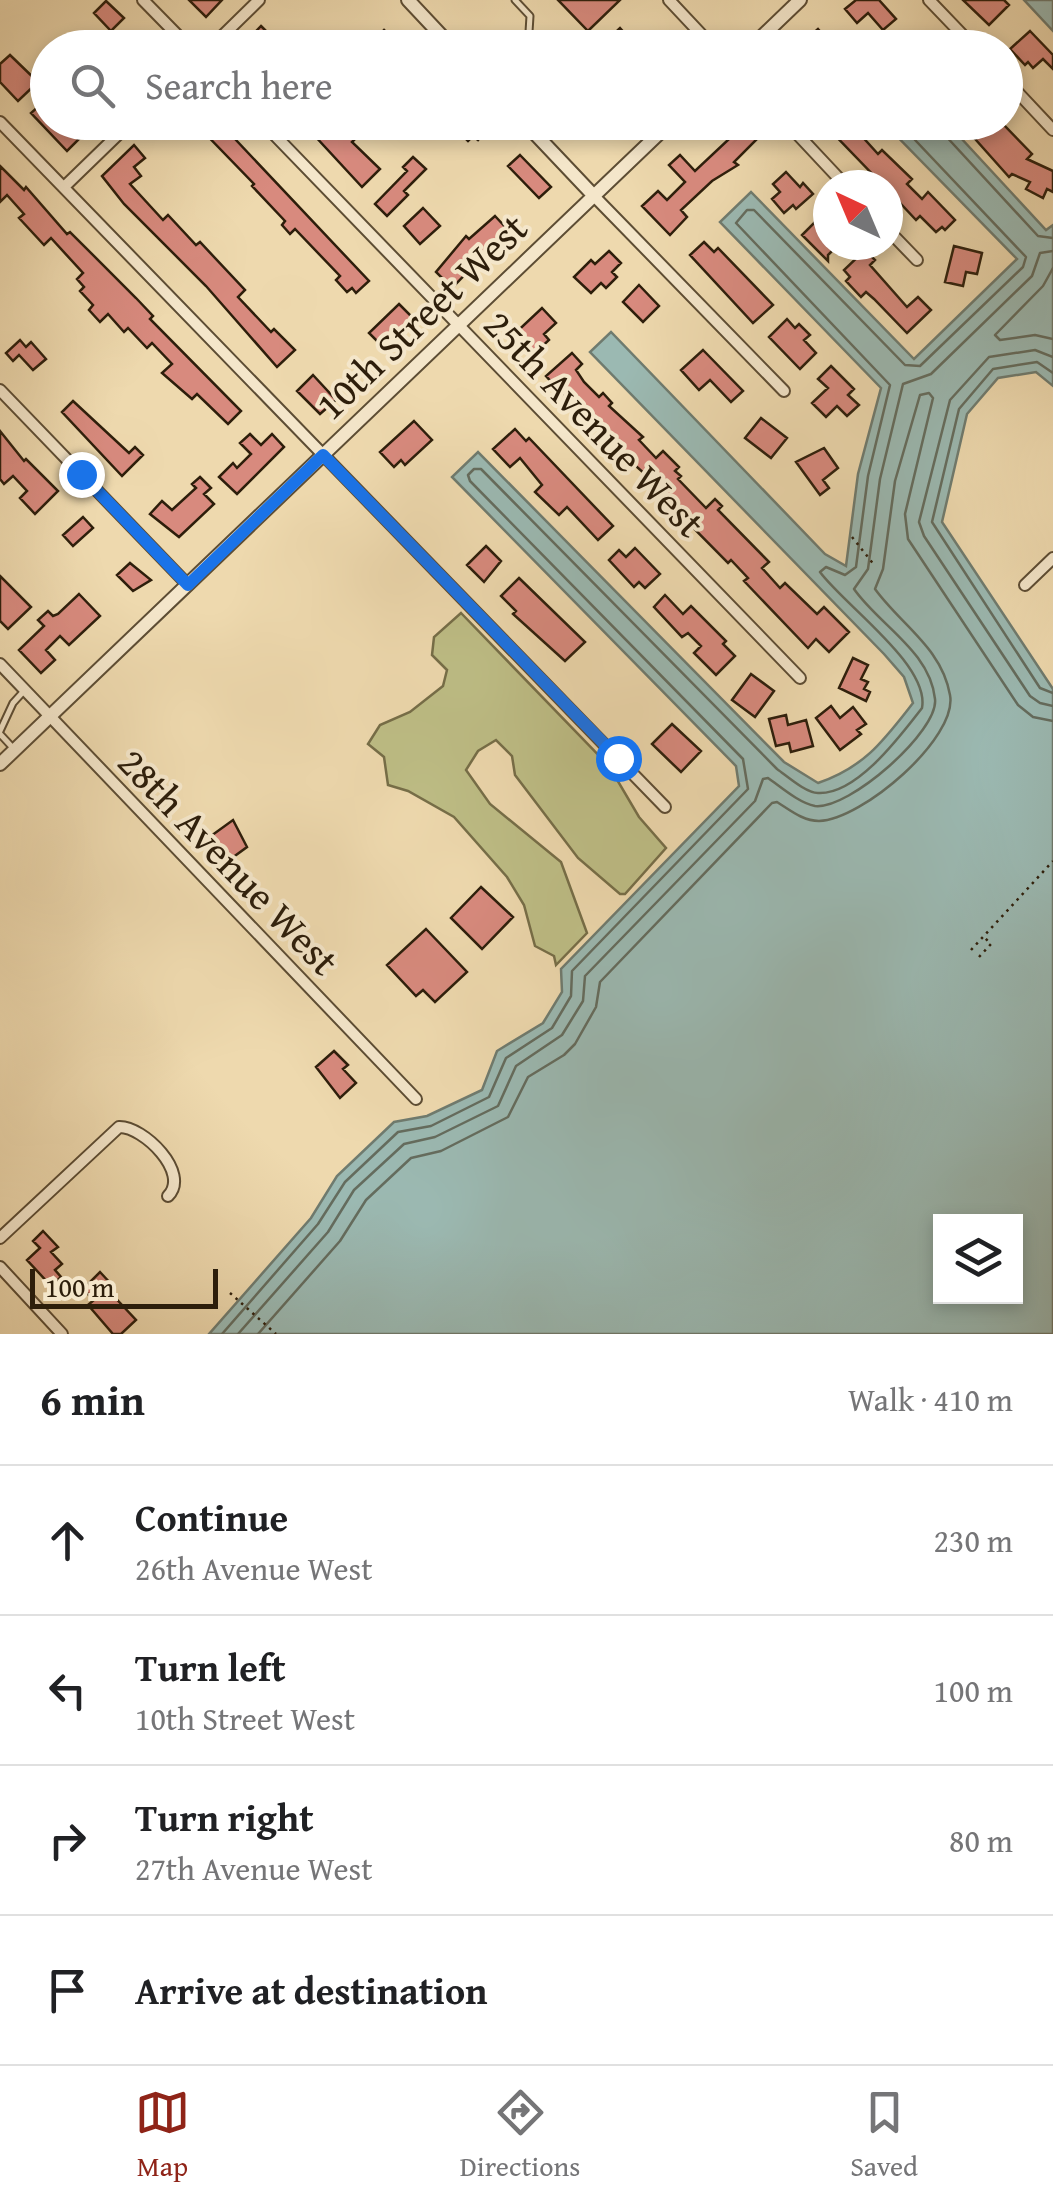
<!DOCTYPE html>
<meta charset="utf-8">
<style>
body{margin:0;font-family:"Gentium Book Plus",serif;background:#f6f6f6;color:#202124}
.controls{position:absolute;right:30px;bottom:30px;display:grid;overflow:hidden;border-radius:0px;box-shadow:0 5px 15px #0003}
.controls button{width:90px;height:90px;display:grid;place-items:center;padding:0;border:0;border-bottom:2px solid #e0e0e0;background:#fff;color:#202124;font:50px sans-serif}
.compass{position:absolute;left:813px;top:170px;width:90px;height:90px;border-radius:50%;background:#fff;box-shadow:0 5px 15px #0003;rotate:316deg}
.scale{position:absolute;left:30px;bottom:25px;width:188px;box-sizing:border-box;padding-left:10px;border:5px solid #2d1e0b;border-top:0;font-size:28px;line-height:35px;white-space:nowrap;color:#2d1e0b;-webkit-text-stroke:8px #f4e6ca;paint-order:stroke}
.stop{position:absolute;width:30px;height:30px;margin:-22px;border:8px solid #1a73e8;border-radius:50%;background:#fff}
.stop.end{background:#1a73e8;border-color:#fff;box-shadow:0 2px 10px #0008}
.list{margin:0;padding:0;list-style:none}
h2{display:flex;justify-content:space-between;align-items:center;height:130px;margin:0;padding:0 40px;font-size:42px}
h2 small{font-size:32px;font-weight:400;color:#757577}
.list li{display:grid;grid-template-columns:65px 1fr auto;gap:30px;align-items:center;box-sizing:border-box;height:150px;padding:0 40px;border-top:2px solid #e0e0e0}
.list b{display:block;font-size:38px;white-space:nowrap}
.list p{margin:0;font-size:32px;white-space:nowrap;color:#757577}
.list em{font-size:32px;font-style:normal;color:#757577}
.icon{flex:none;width:55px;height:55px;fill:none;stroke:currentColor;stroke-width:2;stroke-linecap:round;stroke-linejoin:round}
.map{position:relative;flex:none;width:1053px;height:1334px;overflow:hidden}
.search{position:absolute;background:#fff;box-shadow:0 5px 15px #0003;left:30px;right:30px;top:30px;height:110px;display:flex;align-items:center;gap:25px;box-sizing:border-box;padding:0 35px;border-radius:55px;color:#757577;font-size:38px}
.sheet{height:730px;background:#fff}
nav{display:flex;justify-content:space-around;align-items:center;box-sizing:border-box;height:140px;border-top:2px solid #e0e0e0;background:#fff;font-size:28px;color:#757577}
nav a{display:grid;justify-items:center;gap:5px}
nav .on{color:#8f2418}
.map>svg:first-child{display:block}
.green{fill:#bebe86;stroke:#766e48;stroke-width:2.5}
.water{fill:#9bb9b2;stroke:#6f7b6f;stroke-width:2.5;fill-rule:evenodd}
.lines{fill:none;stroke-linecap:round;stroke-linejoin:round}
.shore{stroke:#646c5e;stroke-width:2.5}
.building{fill:#d88a7e;stroke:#2d1e0b;stroke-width:2.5}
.service-casing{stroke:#5d4d34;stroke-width:9}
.minor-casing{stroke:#5d4d34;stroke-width:14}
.tertiary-casing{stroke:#5d4d34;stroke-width:16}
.path{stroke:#2d1e0b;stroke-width:2.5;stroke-dasharray:2.5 5;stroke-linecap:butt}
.service{stroke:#f4e6ca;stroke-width:5}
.minor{stroke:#f4e6ca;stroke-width:10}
.tertiary{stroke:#f4e6ca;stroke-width:12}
.route{stroke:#1a73e8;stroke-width:12}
.labels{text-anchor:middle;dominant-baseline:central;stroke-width:8;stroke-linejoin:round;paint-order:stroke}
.street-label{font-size:40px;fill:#2d1e0b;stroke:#f4e6ca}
</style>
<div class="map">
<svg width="1053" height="1334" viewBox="0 0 1053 1334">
<rect width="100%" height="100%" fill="#eed9ae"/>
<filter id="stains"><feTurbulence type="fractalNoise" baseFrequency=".002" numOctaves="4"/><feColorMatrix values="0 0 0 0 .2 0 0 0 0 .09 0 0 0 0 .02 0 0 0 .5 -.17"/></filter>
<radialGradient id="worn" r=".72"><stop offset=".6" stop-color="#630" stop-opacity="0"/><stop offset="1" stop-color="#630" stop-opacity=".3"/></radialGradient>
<path class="green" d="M461,613L609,766L639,817L666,848L625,894H620L578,858L515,775L512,756L496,740L478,751L466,770L490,804L561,862L587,933L556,965L554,956L535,946L524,905L507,877L454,817L408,791L388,785L384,757L368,744L380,725L410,712L443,686L447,670L432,655L434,637Z"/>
<path class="water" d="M1024,0H1053V31Z
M884,123H947L1046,230L1053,225V386L1036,372L998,378L967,414L942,522L1053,689V1334H209L311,1218L337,1176L394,1122L427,1116L482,1090L497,1051L543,1023L562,992L561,969L739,786L736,766L452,477L478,452L784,762L818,783C865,767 884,740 913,703L904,677L884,654L590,352L611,332L825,554L846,566L858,474L881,388L720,222L751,192L914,359L1017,259ZM940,1222H1016V1296H940Z"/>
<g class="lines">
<path class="shore" d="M940,122L943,133L1038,236L1053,238
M1053,268L1043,286L995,335L1000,340L1035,335L1053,339
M1053,357L1035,350L989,357L950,400L919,522L924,536L1030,696L1040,703L1053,706
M1053,373L1037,362L993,369L959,409L932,522L1040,688L1053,693
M222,1334L318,1224L345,1182L398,1132L431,1126L489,1097L506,1058L552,1028L571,996L572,971L748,789L743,759L470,481L468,475L474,469H481L777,769C787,776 806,793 818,793C857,795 901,735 922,708C930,665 844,605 820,572L826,567L845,575L856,567L868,476L890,385L736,223L747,210H754L905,365L920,366L1023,267L1026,257L898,122
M238,1334L328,1232L354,1190L404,1144L435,1137L498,1106L516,1066L562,1035L583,1001L585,976L755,801L763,779L768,778C781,787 799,803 815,806C849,810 939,731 935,699C930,651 879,625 854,589L868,569L880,479L903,384L931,374L1032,276L1040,253L1053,251
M258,1334L340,1241L366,1200L411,1158L441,1151L508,1117L528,1077L564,1055L575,1044L596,1007L600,982L772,803L777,802C790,810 803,821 819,821C862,820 958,738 950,695C942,648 901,625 875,589L883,569L895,481L920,395L929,393L933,398L905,514L908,539L1018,705L1033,717L1053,721"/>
</g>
<path class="building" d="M189,0H222L206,17Z
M558,0H620L588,31Z
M856,0H879L896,19L883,30L868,13L857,23L845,9Z
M963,0H1004L1009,5L989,25Z
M106,1L124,18L111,31L94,13Z
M261,26L283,48H240Z
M620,28L638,48H599Z
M818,29L835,48H799L809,37Z
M384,30L396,42L390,48H366Z
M1030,31L1053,55V69L1043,59L1033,68L1028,62L1025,65L1010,49Z
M150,32L164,48H134Z
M10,55L38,82L18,101L0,82V64Z
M48,98V122H78L87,131L67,151L31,113Z
M194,122H219L369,281L356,293L352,288L347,292L336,280L340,276L295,229L290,234L282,225L285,221L252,186L254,184Z
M302,122H325L337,134L344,128L355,139L352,142L380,169L362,187Z
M449,122H477L486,131L478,140L473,136L468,141Z
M710,122H745L759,137L734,162L738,165L712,181L681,210L687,217L670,235L642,206L658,191L667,200L685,182L669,165L680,155L695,171L728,140Z
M835,122H857L863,129L859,133L878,154L882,150L912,179L907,184L922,199L928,192L955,220L945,230L942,227L936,232L920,216L916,220L888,190V185H883L828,128Z
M960,122H1001L1032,154L1027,159L1053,171V192L1047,189L1043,198L1026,189L1030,182L1012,174L1009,177Z
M134,145L145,158L134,167L141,176L130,184L163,220L168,215L196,245L200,242L245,290L238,297L271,332L274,329L295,350L277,367L206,286L124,204L102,176Z
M520,155L551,187L539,198L508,166Z
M413,157L426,169L404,191L408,195L387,216L375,204L407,171L403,167Z
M0,166L24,190L26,187L67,234L70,232L136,298L153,316L150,319L241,411L228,424L197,394L192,399L162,373L172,364L152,343L147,348L128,328L124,332L108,314L100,322L89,310L93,305L80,291L84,287L77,279L83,273L51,238L44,245L19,218L24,214L7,195L0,202Z
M786,172L800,187L803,183L813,194L796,209L793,205L784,213L772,199L780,192L773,184Z
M423,208L440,226L420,244L404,226Z
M828,209V245H838L828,255V261L802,235Z
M495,216L508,230L452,288L436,272L466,236L469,239Z
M704,242L714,252L718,248L773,305L753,323L690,255Z
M954,246L982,253L977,274L966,272L963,286L945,282Z
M865,250L875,260L870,265L907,307L918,297L931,310L907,333L874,299L866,292L861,297L846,281L850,277L844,270Z
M609,251L621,263L612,272L617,277L606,288L601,283L591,293L574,277L591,260L595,264Z
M639,285L659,306L643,322L623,302Z
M399,304L413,318L384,348L369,333Z
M542,308L556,323L544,334L549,340L535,353L526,344L519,350L509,339Z
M787,319L795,328L799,324L810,335L804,340L816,353L800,369L769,337Z
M20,340L26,347L31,342L46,359L33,370L19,355L13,361L6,353Z
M703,350L743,391L731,402L710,380L699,390L681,370Z
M572,353L582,364L576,370L584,382L599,397L603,393L612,403L609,406L643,437L639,440L656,458L663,451L679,467L675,471L681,476L678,479L706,508L715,499L722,506L718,510L769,562L762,568L780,588L785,583L817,614L824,607L849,632L829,652L816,639L808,648L744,581L748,578L731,560L728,563L651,485L654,482L620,452L623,449L603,427L599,431L590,422L594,417L572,393L566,398L546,376Z
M831,366L854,389L848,395L859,405L847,416L837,406L826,417L812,403L828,388L818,379Z
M313,375L336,400L320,414L297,391Z
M73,401L129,453L135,447L143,455L122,476L62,412Z
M761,418L787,438L771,458L745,438Z
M414,421L432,440L405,465L401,460L394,467L380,452Z
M515,429L526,441L529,438L613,526L598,540L567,507L559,515L535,492L542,485L520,458L510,467L493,449Z
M0,431L24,461L26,459L58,491L35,514L20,498L27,491L13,476L4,484L0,479Z
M250,434L261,445L272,434L284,447L237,494L219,477L233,463L237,468L251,454L240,443Z
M824,448L838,468L823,480L829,488L820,495L796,462Z
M200,477L211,488L204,494L214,504L179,537L150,514L162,501L172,510L196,488L192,484Z
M83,517L93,528L73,546L63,535Z
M486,546L501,561L484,582L467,565Z
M635,548L660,574L645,588L639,582L634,587L609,560L619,550L626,557Z
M130,563L151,580L133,591L117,575Z
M0,576L31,607L8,629L0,621Z
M519,578L585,642L565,661L513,614L516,611L501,596Z
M79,594L100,616L69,645L60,636L46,650L55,660L41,673L19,650L44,626L38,620L48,611L53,616L58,614Z
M665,595L683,614L691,606L726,641L723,644L735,656L716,675L694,653L701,646L688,633L682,637L654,607Z
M853,658L868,665L861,679L868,682L864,689L870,692L866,701L839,688Z
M751,674L774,691L755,717L732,700Z
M831,706L840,718L853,707L866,724L857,730L861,734L840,750L816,718Z
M786,715L788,725L806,720L813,746L791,752L789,743L776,746L769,719Z
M672,724L701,751L681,772L652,744Z
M233,820L247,847L221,866L204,841Z
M481,887L513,917L482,949L451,918Z
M426,929L467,972L435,1002L423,990L416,996L387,965Z
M334,1051L348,1065L343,1069L356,1083L340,1098L316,1067Z
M43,1231L58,1247L51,1252L62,1264L55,1270L61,1277L51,1286L27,1260L40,1248L33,1241Z
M100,1272L113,1286L108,1290L136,1320L121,1334H113L88,1305L94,1300L83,1289Z"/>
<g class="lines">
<g class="service-casing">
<path id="service" d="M513,48L529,32L530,16L515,0
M0,731L13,703L23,692
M0,734L13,748"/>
</g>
<g class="minor-casing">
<path id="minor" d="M143,0L190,48
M669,0L714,48
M929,0L975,48
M210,48L259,0
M1006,80L1053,130
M0,122L665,807
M262,122L800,678
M786,122L845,185
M64,187L131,122
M594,196L784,391
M888,230L917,260
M0,390L188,585
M1025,585L1053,558
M0,664L416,1099
M0,1238L119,1127C143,1126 191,1173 168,1196
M0,1267L62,1334"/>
</g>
<g class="tertiary-casing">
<path id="tertiary" d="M408,0L453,48
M750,48L800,0
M524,122L594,196
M0,764L671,122"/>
</g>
<path class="path" d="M852,537L875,566
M971,950L1053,861
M979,957L991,944L984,937
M230,1293L276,1334"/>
<use href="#service" class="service"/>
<use href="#minor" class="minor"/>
<use href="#tertiary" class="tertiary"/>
</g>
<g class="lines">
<path class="route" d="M81,474L188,585L323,455L618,758"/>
</g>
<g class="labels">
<g class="street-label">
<text transform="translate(421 316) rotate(-44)">10th Street West</text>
<text transform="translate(595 423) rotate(46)">25th Avenue West</text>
<text transform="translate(229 861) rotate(46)">28th Avenue West</text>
</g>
</g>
<rect width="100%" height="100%" filter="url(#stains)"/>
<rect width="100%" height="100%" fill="url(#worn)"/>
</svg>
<div class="controls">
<button><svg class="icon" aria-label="layers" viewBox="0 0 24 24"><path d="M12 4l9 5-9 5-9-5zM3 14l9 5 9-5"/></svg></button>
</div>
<svg class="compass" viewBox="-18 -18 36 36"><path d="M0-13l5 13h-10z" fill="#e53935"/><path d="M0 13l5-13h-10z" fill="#757577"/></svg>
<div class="scale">100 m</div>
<div class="stop" style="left:618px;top:758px"></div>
<div class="stop end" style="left:81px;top:474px"></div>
<div class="search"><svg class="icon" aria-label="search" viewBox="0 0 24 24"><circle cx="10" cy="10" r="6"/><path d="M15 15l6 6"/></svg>Search here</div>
</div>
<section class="sheet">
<h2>6 min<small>Walk · 410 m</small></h2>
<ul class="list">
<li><svg class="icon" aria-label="ahead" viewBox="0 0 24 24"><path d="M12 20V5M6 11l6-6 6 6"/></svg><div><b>Continue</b><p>26th Avenue West</p></div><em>230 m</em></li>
<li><svg class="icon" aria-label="left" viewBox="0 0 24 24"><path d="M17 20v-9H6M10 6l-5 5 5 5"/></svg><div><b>Turn left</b><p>10th Street West</p></div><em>100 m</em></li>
<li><svg class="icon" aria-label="right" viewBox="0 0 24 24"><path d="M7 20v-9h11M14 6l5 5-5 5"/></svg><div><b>Turn right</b><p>27th Avenue West</p></div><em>80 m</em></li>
<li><svg class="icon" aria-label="arrive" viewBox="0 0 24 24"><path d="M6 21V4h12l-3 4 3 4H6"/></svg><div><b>Arrive at destination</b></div></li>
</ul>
</section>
<nav>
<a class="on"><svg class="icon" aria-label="map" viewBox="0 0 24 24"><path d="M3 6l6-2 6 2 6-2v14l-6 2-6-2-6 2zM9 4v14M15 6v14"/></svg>Map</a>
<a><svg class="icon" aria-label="directions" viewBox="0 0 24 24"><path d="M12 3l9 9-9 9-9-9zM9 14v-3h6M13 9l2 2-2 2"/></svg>Directions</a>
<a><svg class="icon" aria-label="saved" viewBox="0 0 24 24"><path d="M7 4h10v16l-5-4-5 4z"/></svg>Saved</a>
</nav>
